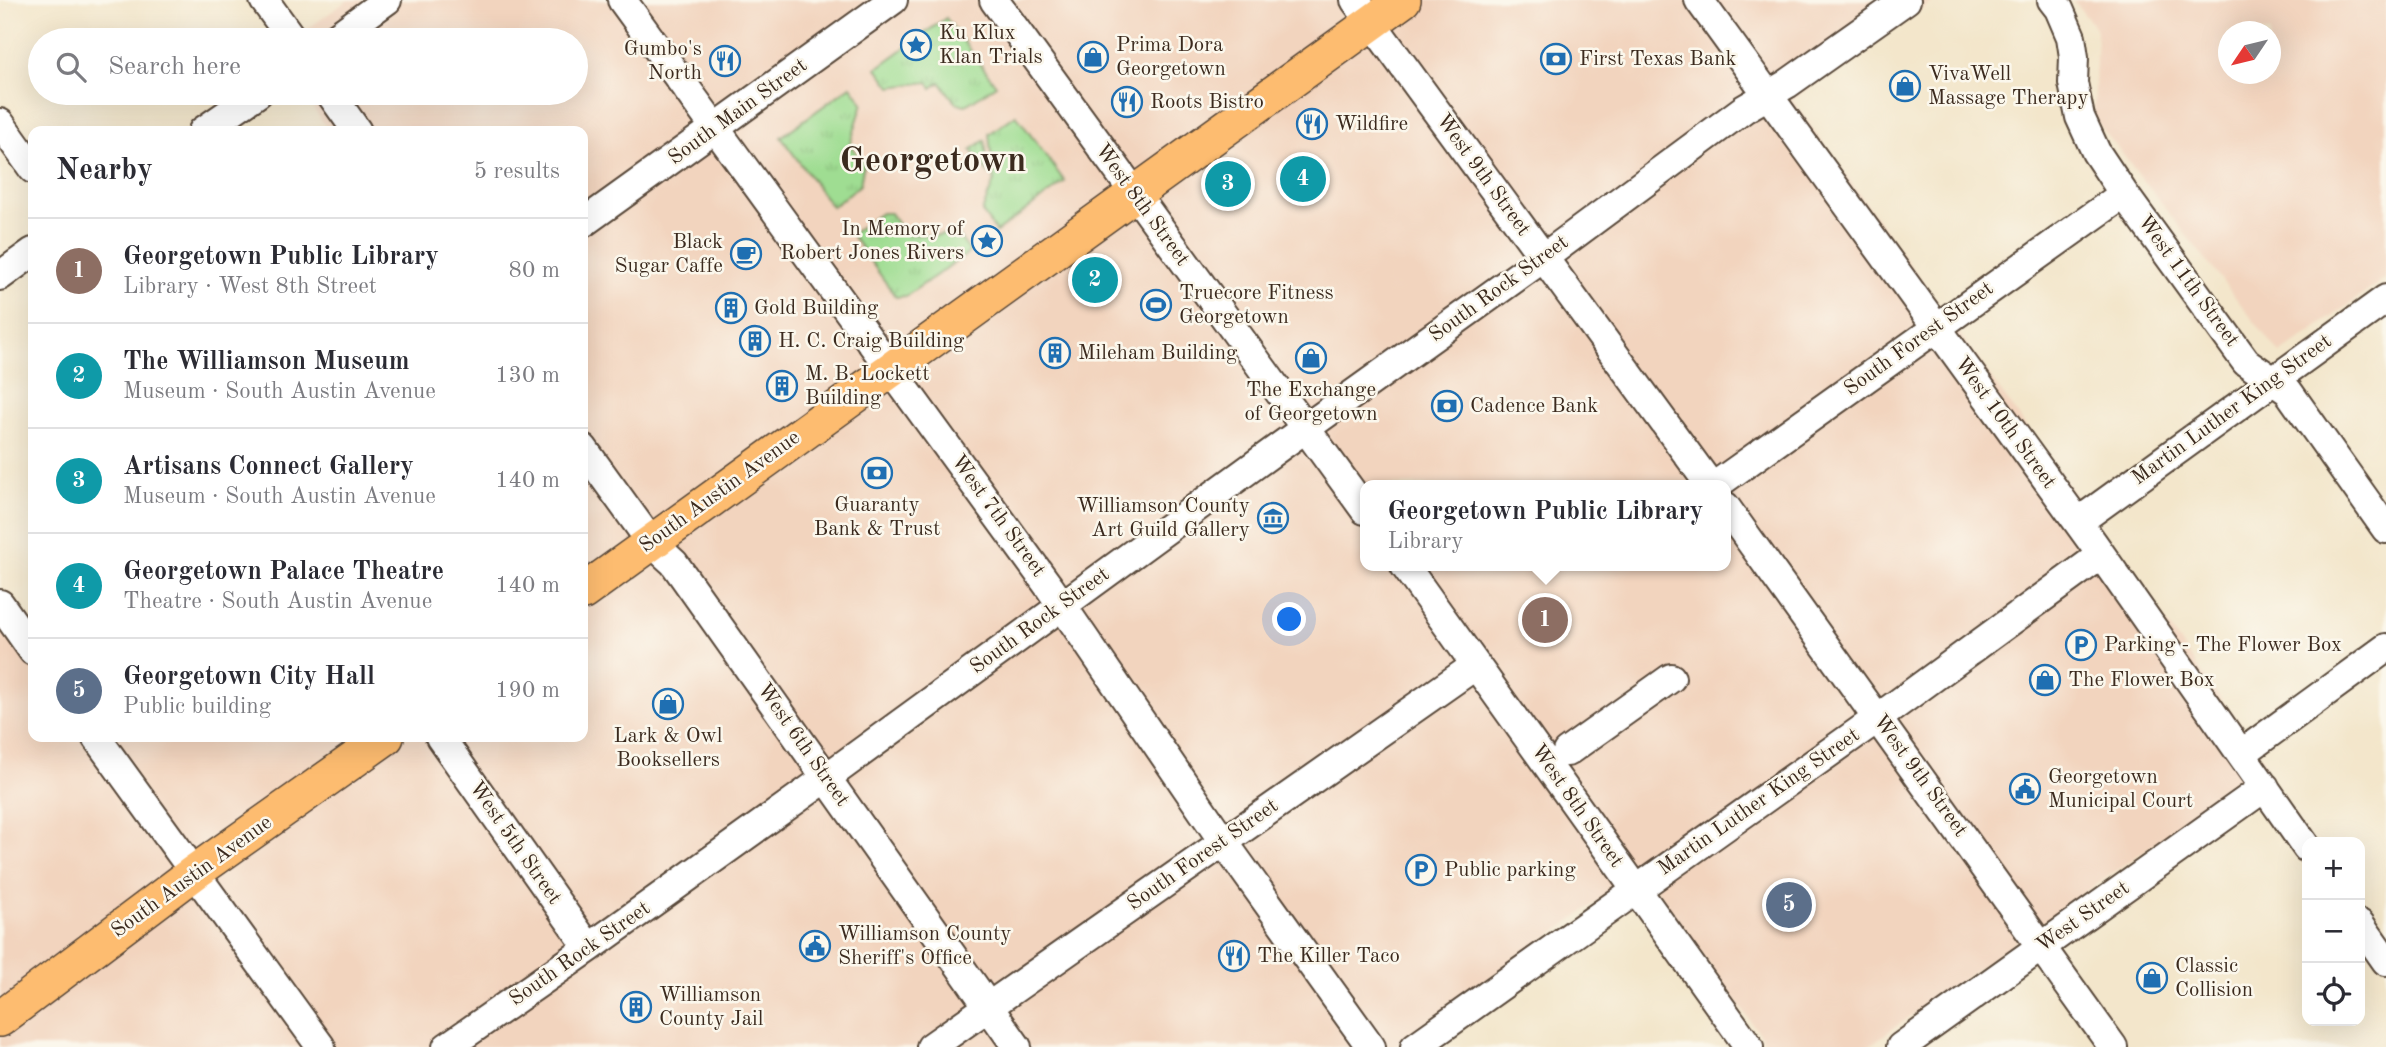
<!DOCTYPE html>
<meta charset="utf-8">
<style>
body{margin:0;font-family:"Old Standard TT",serif;background:#f7f7f7;color:#2b2b33}
.controls{position:absolute;right:21px;bottom:21px;display:grid;overflow:hidden;border-radius:14px;box-shadow:0 7px 28px #0002}
.controls button{width:63px;height:63px;display:grid;place-items:center;padding:0;border:0;border-bottom:2px solid #e1e1e2;background:#fff;color:#2b2b33;font:35px sans-serif}
.compass{position:absolute;left:2218px;top:21px;width:63px;height:63px;border-radius:50%;background:#fff;box-shadow:0 7px 28px #0002;rotate:235deg}
.you{position:absolute;left:1290px;top:620px;width:24px;height:24px;margin:-18px;border:5px solid #fff;border-radius:50%;background:#1a73e8;box-shadow:0 0 0 10px #1a73e833}
.badge{display:grid;place-items:center;width:46px;height:46px;border-radius:50%;background:#1f6fb2;color:#fff;font-size:23px;font-weight:700}
.pin{position:absolute;translate:-50% -50%;border:4px solid #fff;box-shadow:0 2px 7px #0006}
.popup{position:absolute;left:1360px;top:480px;width:371px;height:91px;box-sizing:border-box;display:grid;place-content:center;border-radius:14px;background:#fff;filter:drop-shadow(0 2px 5px #0005);font-size:23px;white-space:nowrap;color:#7c7c81}
.popup b{font-size:26px;color:#2b2b33}
.popup::after{content:'';position:absolute;left:50%;top:100%;margin-left:-14px;border:14px solid transparent;border-top-color:#fff}
.list{margin:0;padding:0;list-style:none}
h2{display:flex;justify-content:space-between;align-items:center;height:91px;margin:0;padding:0 28px;font-size:30px}
h2 small{font-size:23px;font-weight:400;color:#7c7c81}
.list li{display:grid;grid-template-columns:46px 1fr auto;gap:21px;align-items:center;box-sizing:border-box;height:105px;padding:0 28px;border-top:2px solid #e1e1e2}
.list b{display:block;font-size:26px;white-space:nowrap}
.list p{margin:0;font-size:23px;white-space:nowrap;color:#7c7c81}
.list em{font-size:23px;font-style:normal;color:#7c7c81}
.icon{flex:none;width:38px;height:38px;fill:none;stroke:currentColor;stroke-width:2;stroke-linecap:round;stroke-linejoin:round}
.map{position:relative;flex:none;width:2386px;height:1047px;overflow:hidden}
.search{position:absolute;background:#fff;box-shadow:0 7px 28px #0002;left:28px;top:28px;width:560px;height:77px;display:flex;align-items:center;gap:18px;box-sizing:border-box;padding:0 24px;border-radius:38px;color:#7c7c81;font-size:26px}
.panel{position:absolute;background:#fff;box-shadow:0 7px 28px #0002;left:28px;top:126px;width:560px;height:616px;border-radius:14px}
.map>svg:first-child{display:block}
.built{fill:#f2d4be;fill-rule:evenodd}
.grass{fill:url(#grass-tufts);stroke:#6d8458;stroke-width:2}
.lines{fill:none;stroke-linecap:round;stroke-linejoin:round}
.minor-casing{stroke:#574638;stroke-width:32}
.major-casing{stroke:#574638;stroke-width:38}
.minor{stroke:#fff;stroke-width:28}
.major{stroke:#fdbc6f;stroke-width:35}
.labels{text-anchor:middle;dominant-baseline:central;stroke-width:5;stroke-linejoin:round;paint-order:stroke}
.poi-label{font-size:21px;fill:#3b2a1e;stroke:#fbf7ec;text-anchor:start}
.street-label{font-size:21px;fill:#3b2a1e;stroke:#fbf7ec}
.town-label{font-size:35px;font-weight:bold;fill:#3b2a1e;stroke:#fbf7ec}
</style>
<div class="map">
<svg width="2386" height="1047" viewBox="0 0 2386 1047">
<defs>
<pattern id="grass-tufts" width="24" height="20" patternUnits="userSpaceOnUse" patternTransform="scale(1.75)"><rect width="24" height="20" fill="#9fdd92"/><path d="M3 7l-1-3M5 7V3M7 7l1-3M15 17l-1-3M17 17v-4M19 17l1-3" fill="none" stroke="#8abe7d"/></pattern>
</defs>
<rect width="100%" height="100%" fill="#fbf7ec"/>
<filter id="ink" filterUnits="userSpaceOnUse"><feTurbulence type="fractalNoise" baseFrequency=".0143" numOctaves="2"/><feDisplacementMap in="SourceGraphic" scale="14" xChannelSelector="R" yChannelSelector="G"/><feConvolveMatrix kernelMatrix="1 2 1 2 8 2 1 2 1" color-interpolation-filters="sRGB"/></filter>
<filter id="wash" filterUnits="userSpaceOnUse"><feTurbulence type="fractalNoise" baseFrequency=".00686" numOctaves="4" result="noise"/><feDisplacementMap in="SourceGraphic" scale="28" xChannelSelector="R" yChannelSelector="G"/><feGaussianBlur stdDeviation="1.57" result="paint"/><feColorMatrix in="noise" values="0 0 0 0 0 0 0 0 0 0 0 0 0 0 0 0 0 1.4 0 .05"/><feComposite in="paint" operator="in"/></filter>
<g filter="url(#wash)">
<rect width="100%" height="100%" fill="#f3e6cb"/>
<path class="built" d="M348,0H1935L1792,100L2267,764L1867,1047H1769L1642,870L1394,1047H0V594L28,630L33,627V737H583V131H329L303,93H576V40H292ZM1365,485H1725V566H1365Z
M2073,0H2386V278L2280,354L2094,118L2097,30ZM2228,32H2270V74H2228Z"/>
<path class="grass" d="M946,18L996,85L966,105L956,103L940,82L932,88L928,82L891,87L877,68Z
M851,86L863,103L850,144L864,163L860,185L832,207L781,137Z
M1016,115L1065,182L996,232L982,212L994,181L989,134Z
M985,140L988,173L971,150Z
M881,213H890L904,233L934,236L956,232L970,252L906,296L896,297L851,234Z"/>
</g>
<g filter="url(#ink)">
<g class="lines">
<g class="minor-casing">
<path id="minor" d="M264,0L293,40
M622,0L1050,588L1223,841L1371,1047
M994,0L1365,510
M1355,0L1710,485
M1699,0L2093,543L2307,848
M2052,0L2059,9L2071,37L2074,57L2073,83L2080,117L2096,152L2124,194L2246,362L2288,391L2386,529
M332,40L387,0
M330,93L357,131
M0,123L33,169
M203,131L258,93
M583,223L893,0
M0,276L33,252
M583,448L651,542L674,563L1017,1047
M1716,485L2124,194
M1725,506L2113,1047
M2078,522L2386,299
M1405,566L1749,1047
M0,604L33,651
M96,737L321,1047
M440,737L589,948
M1567,752L1671,678
M2241,754L2386,648
M2360,924L2386,961
M447,1047L589,948L826,778L1278,448L1543,258L1744,109L1787,84L1906,0
M931,1047L1476,665
M1415,1047L1878,718L2101,555
M1901,1047L2265,787"/>
</g>
<g class="major-casing">
<path id="major" d="M583,592L1403,0
M0,1019L195,872L386,737"/>
</g>
<use href="#minor" class="minor"/>
<use href="#major" class="major"/>
</g>
</g>
<defs>
<g id="sight-ring" transform="scale(1.575)"><circle r="9.5" fill="#fbf7ec" stroke="#1f6fb2" stroke-width="1.5"/><path d="M0-6L1.8-2.2L6-1.7L2.9 1.2L3.7 5.4L0 3.3L-3.7 5.4L-2.9 1.2L-6-1.7L-1.8-2.2Z" fill="#1f6fb2"/></g>
<g id="shop-ring" transform="scale(1.575)"><circle r="9.5" fill="#fbf7ec" stroke="#1f6fb2" stroke-width="1.5"/><path d="M-5-2.5h2.3a2.7 3.5 0 0 1 5.4 0H5L5.5 6h-11ZM-1.5-2.5h3a1.5 2.3 0 0 0-3 0Z" fill="#1f6fb2"/></g>
<g id="bank-ring" transform="scale(1.575)"><circle r="9.5" fill="#fbf7ec" stroke="#1f6fb2" stroke-width="1.5"/><path d="M-6-4H6V4H-6ZM0-2.3a2.3 2.3 0 1 0 0 4.6a2.3 2.3 0 1 0 0-4.6Z" fill="#1f6fb2"/></g>
<g id="restaurant-ring" transform="scale(1.575)"><circle r="9.5" fill="#fbf7ec" stroke="#1f6fb2" stroke-width="1.5"/><path d="M-5-6h1v4h1v-4h1v4h1v-4h1v5L-1.5 .5V6h-2V.5L-5-1ZM5-6V6H3V1.5H1.5Q1.5-4 5-6Z" fill="#1f6fb2"/></g>
<g id="cafe-ring" transform="scale(1.575)"><circle r="9.5" fill="#fbf7ec" stroke="#1f6fb2" stroke-width="1.5"/><path d="M-5.5-4.5H6V0H3Q3 3.5 0 3.5H-2.5Q-5.5 3.5-5.5 0ZM3-3.2v2h1.7v-2ZM-6 4.5H4V6H-6Z" fill="#1f6fb2"/></g>
<g id="stadium-ring" transform="scale(1.575)"><circle r="9.5" fill="#fbf7ec" stroke="#1f6fb2" stroke-width="1.5"/><path d="M0-5a6.5 5 0 1 0 0 10a6.5 5 0 1 0 0-10ZM-3.5-1.8h7v3.6h-7Z" fill="#1f6fb2"/></g>
<g id="building-ring" transform="scale(1.575)"><circle r="9.5" fill="#fbf7ec" stroke="#1f6fb2" stroke-width="1.5"/><path d="M-4-6H4V6H1V3H-1V6H-4ZM-2.5-4.3h1.7v1.8h-1.7ZM.8-4.3h1.7v1.8H.8ZM-2.5-1h1.7V.8h-1.7ZM.8-1h1.7V.8H.8Z" fill="#1f6fb2"/></g>
<g id="museum-ring" transform="scale(1.575)"><circle r="9.5" fill="#fbf7ec" stroke="#1f6fb2" stroke-width="1.5"/><path d="M0-6L6-3V-2H-6V-3ZM-5-1h2V3h-2ZM-1-1h2V3h-2ZM3-1h2V3H3ZM-6 4H6V6H-6Z" fill="#1f6fb2"/></g>
<g id="parking-ring" transform="scale(1.575)"><circle r="9.5" fill="#fbf7ec" stroke="#1f6fb2" stroke-width="1.5"/><path d="M-3.5-5.5H1a3.5 3.5 0 0 1 0 7H-1V5.5H-3.5ZM-1-3.4V-.6H.8a1.4 1.4 0 0 0 0-2.8Z" fill="#1f6fb2"/></g>
<g id="civic-ring" transform="scale(1.575)"><circle r="9.5" fill="#fbf7ec" stroke="#1f6fb2" stroke-width="1.5"/><path d="M-.6-6.5H3V-4.5H.6V-3L4-1V1h2V6H-6V1h2V-1L-.6-3ZM-1.2 2.5V6h2.4V2.5Z" fill="#1f6fb2"/></g>
</defs>
<g fill-rule="evenodd">
<use href="#sight-ring" x="916" y="45"/>
<use href="#shop-ring" x="1093" y="57"/>
<use href="#bank-ring" x="1556" y="59"/>
<use href="#restaurant-ring" x="725" y="61"/>
<use href="#shop-ring" x="1905" y="86"/>
<use href="#restaurant-ring" x="1127" y="102"/>
<use href="#restaurant-ring" x="1312" y="124"/>
<use href="#sight-ring" x="987" y="241"/>
<use href="#cafe-ring" x="746" y="254"/>
<use href="#stadium-ring" x="1156" y="305"/>
<use href="#building-ring" x="731" y="308"/>
<use href="#building-ring" x="755" y="341"/>
<use href="#building-ring" x="1055" y="353"/>
<use href="#shop-ring" x="1311" y="358"/>
<use href="#building-ring" x="782" y="386"/>
<use href="#bank-ring" x="1447" y="406"/>
<use href="#bank-ring" x="877" y="473"/>
<use href="#museum-ring" x="1273" y="518"/>
<use href="#parking-ring" x="2081" y="645"/>
<use href="#shop-ring" x="2045" y="680"/>
<use href="#shop-ring" x="668" y="704"/>
<use href="#civic-ring" x="2025" y="789"/>
<use href="#parking-ring" x="1421" y="870"/>
<use href="#civic-ring" x="815" y="946"/>
<use href="#restaurant-ring" x="1234" y="956"/>
<use href="#shop-ring" x="2152" y="978"/>
<use href="#building-ring" x="636" y="1007"/>
</g>
<g class="labels">
<g class="poi-label">
<text x="939" y="33">Ku Klux<tspan x="939" dy="24">Klan Trials</tspan></text>
<text x="1116" y="45">Prima Dora<tspan x="1116" dy="24">Georgetown</tspan></text>
<text x="702" y="49" text-anchor="end">Gumbo's<tspan x="702" dy="24">North</tspan></text>
<text x="1579" y="59">First Texas Bank</text>
<text x="1928" y="74">VivaWell<tspan x="1928" dy="24">Massage Therapy</tspan></text>
<text x="1150" y="102">Roots Bistro</text>
<text x="1335" y="124">Wildfire</text>
<text x="964" y="229" text-anchor="end">In Memory of<tspan x="964" dy="24">Robert Jones Rivers</tspan></text>
<text x="723" y="242" text-anchor="end">Black<tspan x="723" dy="24">Sugar Caffe</tspan></text>
<text x="1179" y="293">Truecore Fitness<tspan x="1179" dy="24">Georgetown</tspan></text>
<text x="754" y="308">Gold Building</text>
<text x="778" y="341">H. C. Craig Building</text>
<text x="1078" y="353">Mileham Building</text>
<text x="805" y="374">M. B. Lockett<tspan x="805" dy="24">Building</tspan></text>
<text x="1311" y="390" text-anchor="middle">The Exchange<tspan x="1311" dy="24">of Georgetown</tspan></text>
<text x="1470" y="406">Cadence Bank</text>
<text x="877" y="505" text-anchor="middle">Guaranty<tspan x="877" dy="24">Bank &amp; Trust</tspan></text>
<text x="1250" y="506" text-anchor="end">Williamson County<tspan x="1250" dy="24">Art Guild Gallery</tspan></text>
<text x="2104" y="645">Parking - The Flower Box</text>
<text x="2068" y="680">The Flower Box</text>
<text x="668" y="736" text-anchor="middle">Lark &amp; Owl<tspan x="668" dy="24">Booksellers</tspan></text>
<text x="2048" y="777">Georgetown<tspan x="2048" dy="24">Municipal Court</tspan></text>
<text x="1444" y="870">Public parking</text>
<text x="838" y="934">Williamson County<tspan x="838" dy="24">Sheriff's Office</tspan></text>
<text x="1257" y="956">The Killer Taco</text>
<text x="2175" y="966">Classic<tspan x="2175" dy="24">Collision</tspan></text>
<text x="659" y="995">Williamson<tspan x="659" dy="24">County Jail</tspan></text>
</g>
<g class="street-label">
<text transform="translate(738 112) rotate(-36)">South Main Street</text>
<text transform="translate(1483 175) rotate(54)">West 9th Street</text>
<text transform="translate(1142 205) rotate(54)">West 8th Street</text>
<text transform="translate(2188 281) rotate(54)">West 11th Street</text>
<text transform="translate(1499 289) rotate(-36)">South Rock Street</text>
<text transform="translate(1919 339) rotate(-36)">South Forest Street</text>
<text transform="translate(2232 410) rotate(-36)">Martin Luther King Street</text>
<text transform="translate(2005 423) rotate(54)">West 10th Street</text>
<text transform="translate(720 492) rotate(-36)">South Austin Avenue</text>
<text transform="translate(998 516) rotate(54)">West 7th Street</text>
<text transform="translate(1040 621) rotate(-36)">South Rock Street</text>
<text transform="translate(803 745) rotate(55)">West 6th Street</text>
<text transform="translate(1920 776) rotate(54)">West 9th Street</text>
<text transform="translate(1759 802) rotate(-35)">Martin Luther King Street</text>
<text transform="translate(1577 806) rotate(55)">West 8th Street</text>
<text transform="translate(515 843) rotate(55)">West 5th Street</text>
<text transform="translate(1203 855) rotate(-35)">South Forest Street</text>
<text transform="translate(192 877) rotate(-36)">South Austin Avenue</text>
<text transform="translate(2083 917) rotate(-35)">West Street</text>
<text transform="translate(580 954) rotate(-35)">South Rock Street</text>
</g>
<g class="town-label">
<text x="933" y="161">Georgetown</text>
</g>
</g>
</svg>
<div class="controls">
<button>+</button>
<button>−</button>
<button><svg class="icon" aria-label="locate" viewBox="0 0 24 24"><circle cx="12" cy="12" r="6"/><path d="M12 2v4M12 18v4M2 12h4M18 12h4"/></svg></button>
</div>
<svg class="compass" viewBox="-18 -18 36 36"><path d="M0-13l5 13h-10z" fill="#e53935"/><path d="M0 13l5-13h-10z" fill="#7c7c81"/></svg>
<div class="you"></div>
<div class="pin badge" style="left:1545px;top:620px;background:#8d6e63">1</div>
<div class="popup"><b>Georgetown Public Library</b>Library</div>
<div class="pin badge" style="left:1095px;top:280px;background:#0f9aa8">2</div>
<div class="pin badge" style="left:1228px;top:184px;background:#0f9aa8">3</div>
<div class="pin badge" style="left:1303px;top:179px;background:#0f9aa8">4</div>
<div class="pin badge" style="left:1789px;top:905px;background:#5c6f8a">5</div>
<div class="search"><svg class="icon" aria-label="search" viewBox="0 0 24 24"><circle cx="10" cy="10" r="6"/><path d="M15 15l6 6"/></svg>Search here</div>
<section class="panel">
<h2>Nearby<small>5 results</small></h2>
<ul class="list">
<li><span class="badge" style="background:#8d6e63">1</span><div><b>Georgetown Public Library</b><p>Library · West 8th Street</p></div><em>80 m</em></li>
<li><span class="badge" style="background:#0f9aa8">2</span><div><b>The Williamson Museum</b><p>Museum · South Austin Avenue</p></div><em>130 m</em></li>
<li><span class="badge" style="background:#0f9aa8">3</span><div><b>Artisans Connect Gallery</b><p>Museum · South Austin Avenue</p></div><em>140 m</em></li>
<li><span class="badge" style="background:#0f9aa8">4</span><div><b>Georgetown Palace Theatre</b><p>Theatre · South Austin Avenue</p></div><em>140 m</em></li>
<li><span class="badge" style="background:#5c6f8a">5</span><div><b>Georgetown City Hall</b><p>Public building</p></div><em>190 m</em></li>
</ul>
</section>
</div>
